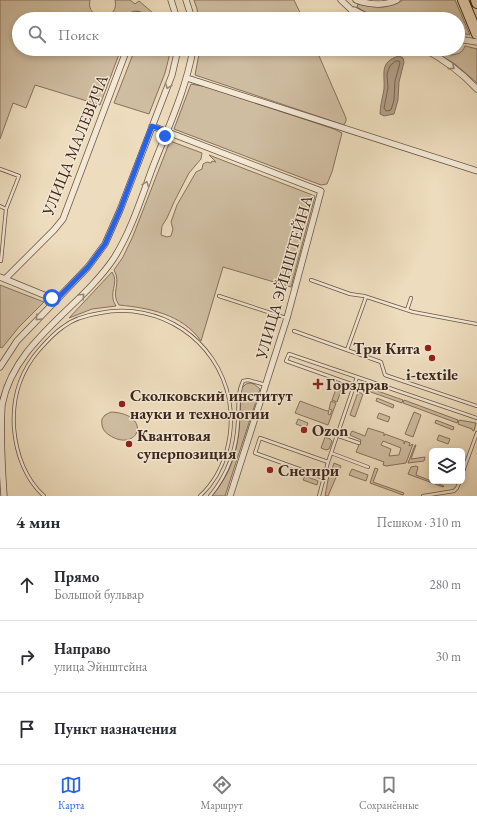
<!DOCTYPE html>
<html lang="ru">
<meta charset="utf-8">
<style>
body{margin:0;font-family:"EB Garamond",serif;background:#f2f2f3;color:#2b2b33}
.controls{position:absolute;right:12px;bottom:12px;display:grid;overflow:hidden;border-radius:6px;box-shadow:0 2px 6px #0003}
.controls button{width:36px;height:36px;display:grid;place-items:center;padding:0;border:0;border-bottom:1px solid #e1e1e2;background:#fff;color:#2b2b33;font:20px sans-serif}
.stop{position:absolute;width:12px;height:12px;margin:-9px;border:3px solid #2563eb;border-radius:50%;background:#fff}
.stop.end{background:#2563eb;border-color:#fff;box-shadow:0 1px 4px #0008}
.list{margin:0;padding:0;list-style:none}
h2{display:flex;justify-content:space-between;align-items:center;height:52px;margin:0;padding:0 16px;font-size:17px}
h2 small{font-size:13px;font-weight:400;color:#7c7c81}
.list li{display:grid;grid-template-columns:26px 1fr auto;gap:12px;align-items:center;box-sizing:border-box;height:72px;padding:0 16px;border-top:1px solid #e1e1e2}
.list b{display:block;font-size:15px;white-space:nowrap}
.list p{margin:0;font-size:13px;white-space:nowrap;color:#7c7c81}
.list em{font-size:13px;font-style:normal;color:#7c7c81}
.icon{flex:none;width:22px;height:22px;fill:none;stroke:currentColor;stroke-width:2;stroke-linecap:round;stroke-linejoin:round}
.map{position:relative;flex:none;width:477px;height:496px;overflow:hidden}
.search{position:absolute;background:#fff;box-shadow:0 2px 6px #0003;left:12px;right:12px;top:12px;height:44px;display:flex;align-items:center;gap:10px;box-sizing:border-box;padding:0 14px;border-radius:22px;color:#7c7c81;font-size:15px}
.sheet{height:268px;background:#fff}
nav{display:flex;justify-content:space-around;align-items:center;box-sizing:border-box;height:56px;border-top:1px solid #e1e1e2;background:#fff;font-size:11px;color:#7c7c81}
nav a{display:grid;justify-items:center;gap:2px}
nav .on{color:#2563eb}
.map>svg:first-child{display:block}
.green{fill:#cfbda1;stroke:#86715e;fill-rule:evenodd}
.water{fill:#b19e86;stroke:#836e5b}
.lines{fill:none;stroke-linecap:round;stroke-linejoin:round}
.shore{stroke:#776250;stroke-width:1}
.lane-casing{stroke:#695344;stroke-width:4}
.street-casing{stroke:#695344;stroke-width:7}
.highway-casing{stroke:#3d251b;stroke-width:12}
.lane{stroke:#f3e8d4;stroke-width:2.5}
.street{stroke:#f3e8d4;stroke-width:5.5}
.highway{stroke:#eddcbd;stroke-width:10}
.oneway{stroke:#988678}
.route{stroke:#2563eb;stroke-width:5}
.poi-dot{fill:#8f2418;stroke:#f3e8d4;stroke-width:1.5}
.labels{text-anchor:middle;dominant-baseline:central;stroke-width:3;stroke-linejoin:round;paint-order:stroke}
.street-label{font-size:16px;fill:#3d251b;stroke:#f3e8d4}
.poi-label{font-size:16px;font-weight:bold;fill:#3d251b;stroke:#f3e8d4;text-anchor:start}
</style>
<div class="map">
<svg width="477" height="496" viewBox="0 0 477 496">
<rect width="100%" height="100%" fill="#eddcbd"/>
<filter id="stains"><feTurbulence type="fractalNoise" baseFrequency=".005" numOctaves="4"/><feColorMatrix values="0 0 0 0 .2 0 0 0 0 .09 0 0 0 0 .02 0 0 0 .5 -.17"/></filter>
<radialGradient id="worn" r=".72"><stop offset=".6" stop-color="#630" stop-opacity="0"/><stop offset="1" stop-color="#630" stop-opacity=".3"/></radialGradient>
<path class="green" d="M0,0H90C85,21 120,22 115,0H130L135,4L139,1L153,13L156,19H149C143,9 130,8 124,19H19V49H121L100,105L35,85L26,108L13,103L0,139Z
M194,0H294L303,19H199L197,9Z
M403,0H455L470,35L461,33L458,28V19H381L365,12L357,7L358,4C373,7 389,8 403,0Z
M465,46L477,49V83L455,64L430,49H452L451,55C459,54 462,53 465,46Z
M135,49H171L165,73L149,114L114,103Z
M200,49H316L346,118V121L344,125L195,75Z
M191,84L207,87L334,129L342,133L332,172L327,184L321,185L174,129Z
M170,141L202,153L201,159L189,173L174,202L167,218L162,226L161,235L167,237L171,236L173,229L171,222L177,205L196,172L202,169L203,164L207,162L211,163L212,161L216,162L209,155L315,196L291,287L223,267L201,341C182,314 149,308 119,305C110,292 122,284 114,270L123,257L133,236Z
M112,272C120,283 107,293 116,306L92,309L69,318Z
M0,285L44,302L19,327L2,348L0,347Z
M250,383L254,384L260,389L225,496H212C240,463 240,430 241,389L246,384Z
M369,388L403,400L402,403L368,391Z
M336,389L341,391L337,402L332,400Z
M358,392L363,394L355,417L350,415Z
M377,398L394,405L393,408L376,401Z
M404,400L458,420L457,423L403,403Z
M300,401L327,411L329,410L328,414L330,415L332,410L329,409L331,401L336,403L328,425L295,413Z
M111,412C154,414 138,454 109,435C103,431 101,426 102,419L105,415Z
M414,412L421,415L413,437L405,434Z
M379,413L390,417L388,422L377,418Z
M298,419L308,423L306,428L296,424Z
M436,420L454,427L453,430L435,423Z
M459,420L476,423L474,431L472,430V429L458,424Z
M368,428L384,433V436L385,434L404,441V444L405,441L410,443L409,446L413,444L406,463L386,466L383,465L384,462L356,452L361,440L350,435L352,431L365,436ZM383,441L401,448L399,455L389,456L391,449L381,445Z
M439,435L450,439L448,444L437,440Z
M325,437L330,439L332,441L329,449L326,450L321,448Z
M415,445H416L411,459L425,457L424,461L408,463Z
M334,463L341,466L328,496H325L328,480Z
M416,466L418,467L416,475L444,486L443,487L408,474L411,467Z
M375,468L378,469L373,482L404,493L403,495L370,483Z
M352,469L368,475L366,481L349,475Z
M305,476L316,480L318,481L317,485L303,480Z"/>
<path class="water" d="M399,56L403,58L404,62L399,82L398,100L394,114L384,116L380,114C380,105 383,97 384,89C385,73 379,62 399,56Z"/>
<g class="lines">
<path class="shore" d="M396,61H399L400,63L395,81L394,100L391,110L386,111L384,108L388,88L387,74L390,66Z"/>
<g class="lane-casing">
<path id="lane" d="M0,169L19,176L6,209L0,206
M1,261L6,209
M311,280L350,294L364,296L413,312L477,324
M219,296L286,318
M366,297L347,350L381,362L385,375L477,406
M407,310L411,298
M294,331L347,350
M357,377L477,418
M324,431L359,443
M331,453L368,467
M462,474L477,433
M324,478L255,453L260,438L328,462
M44,496C25,479 16,453 14,428C12,399 20,372 39,350C46,342 54,333 63,327C73,319 87,315 100,313C159,301 217,339 229,399C235,433 226,472 200,496
M210,496C228,474 237,449 238,421C239,408 237,393 243,381L248,380L266,385
M319,496L328,462L357,377L289,354L286,361L354,385
M423,496L454,491L457,488L460,481"/>
</g>
<g class="street-casing">
<path id="street" d="M171,0L177,19
M186,0L192,19
M341,0L361,19
M356,0C370,5 384,6 397,0
M354,10L372,19
M128,19C133,14 139,13 144,19
M458,39L477,42
M424,49C443,59 462,73 477,89
M187,78L477,171
M152,126L321,191L287,318L230,496
M0,277L56,300
M5,279L54,230L63,219L127,49
M0,367L17,341L88,267L105,244L120,210L172,75L178,49
M4,496C2,467 0,435 2,405C14,341 80,309 114,258C131,231 141,199 152,169C167,130 186,90 193,49"/>
</g>
<g class="highway-casing">
<path id="highway" d="M463,0L477,34
M476,0L477,3"/>
</g>
<use href="#lane" class="lane"/>
<use href="#street" class="street"/>
<use href="#highway" class="highway"/>
</g>
<defs><path id="oneway-chevron" d="M-2-3.5L2.5 0L-2 3.5" fill="none" stroke-width="1.6" stroke-linecap="round" stroke-linejoin="round"/></defs>
<g class="oneway">
<use href="#oneway-chevron" transform="translate(452 67) rotate(37)"/>
<use href="#oneway-chevron" transform="translate(168 86) rotate(111)"/>
<use href="#oneway-chevron" transform="translate(146 184) rotate(-69)"/>
<use href="#oneway-chevron" transform="translate(82 296) rotate(-46)"/>
<use href="#oneway-chevron" transform="translate(38 318) rotate(135)"/>
</g>
<g class="lines">
<path class="route" d="M52,298L56,300L88,267L105,244L120,210L152,126L166,131L165,136"/>
</g>
<g class="poi-dot">
<circle cx="428" cy="348" r="4"/>
<circle cx="432" cy="358" r="4"/>
<path d="M316 378h4v4h4v4h-4v4h-4v-4h-4v-4h4z"/>
<circle cx="122" cy="404" r="4"/>
<circle cx="304" cy="430" r="4"/>
<circle cx="129" cy="444" r="4"/>
<circle cx="270" cy="470" r="4"/>
</g>
<g class="labels">
<g class="street-label">
<text transform="translate(75 145) rotate(-68)">УЛИЦА МАЛЕВИЧА</text>
<text transform="translate(284 277) rotate(-74)">УЛИЦА ЭЙНШТЕЙНА</text>
</g>
<g class="poi-label">
<text x="420" y="348" text-anchor="end">Три Кита</text>
<text x="432" y="374" text-anchor="middle">i-textile</text>
<text x="326" y="384">Горздрав</text>
<text x="130" y="395">Сколковский институт<tspan x="130" dy="18">науки и технологии</tspan></text>
<text x="312" y="430">Ozon</text>
<text x="137" y="435">Квантовая<tspan x="137" dy="18">суперпозиция</tspan></text>
<text x="278" y="470">Снегири</text>
</g>
</g>
<rect width="100%" height="100%" filter="url(#stains)"/>
<rect width="100%" height="100%" fill="url(#worn)"/>
</svg>
<div class="controls">
<button><svg class="icon" aria-label="layers" viewBox="0 0 24 24"><path d="M12 4l9 5-9 5-9-5zM3 14l9 5 9-5"/></svg></button>
</div>
<div class="stop" style="left:52px;top:298px"></div>
<div class="stop end" style="left:165px;top:136px"></div>
<div class="search"><svg class="icon" aria-label="search" viewBox="0 0 24 24"><circle cx="10" cy="10" r="6"/><path d="M15 15l6 6"/></svg>Поиск</div>
</div>
<section class="sheet">
<h2>4 мин<small>Пешком · 310 m</small></h2>
<ul class="list">
<li><svg class="icon" aria-label="ahead" viewBox="0 0 24 24"><path d="M12 20V5M6 11l6-6 6 6"/></svg><div><b>Прямо</b><p>Большой бульвар</p></div><em>280 m</em></li>
<li><svg class="icon" aria-label="right" viewBox="0 0 24 24"><path d="M7 20v-9h11M14 6l5 5-5 5"/></svg><div><b>Направо</b><p>улица Эйнштейна</p></div><em>30 m</em></li>
<li><svg class="icon" aria-label="arrive" viewBox="0 0 24 24"><path d="M6 21V4h12l-3 4 3 4H6"/></svg><div><b>Пункт назначения</b></div></li>
</ul>
</section>
<nav>
<a class="on"><svg class="icon" aria-label="map" viewBox="0 0 24 24"><path d="M3 6l6-2 6 2 6-2v14l-6 2-6-2-6 2zM9 4v14M15 6v14"/></svg>Карта</a>
<a><svg class="icon" aria-label="directions" viewBox="0 0 24 24"><path d="M12 3l9 9-9 9-9-9zM9 14v-3h6M13 9l2 2-2 2"/></svg>Маршрут</a>
<a><svg class="icon" aria-label="saved" viewBox="0 0 24 24"><path d="M7 4h10v16l-5-4-5 4z"/></svg>Сохранённые</a>
</nav>
